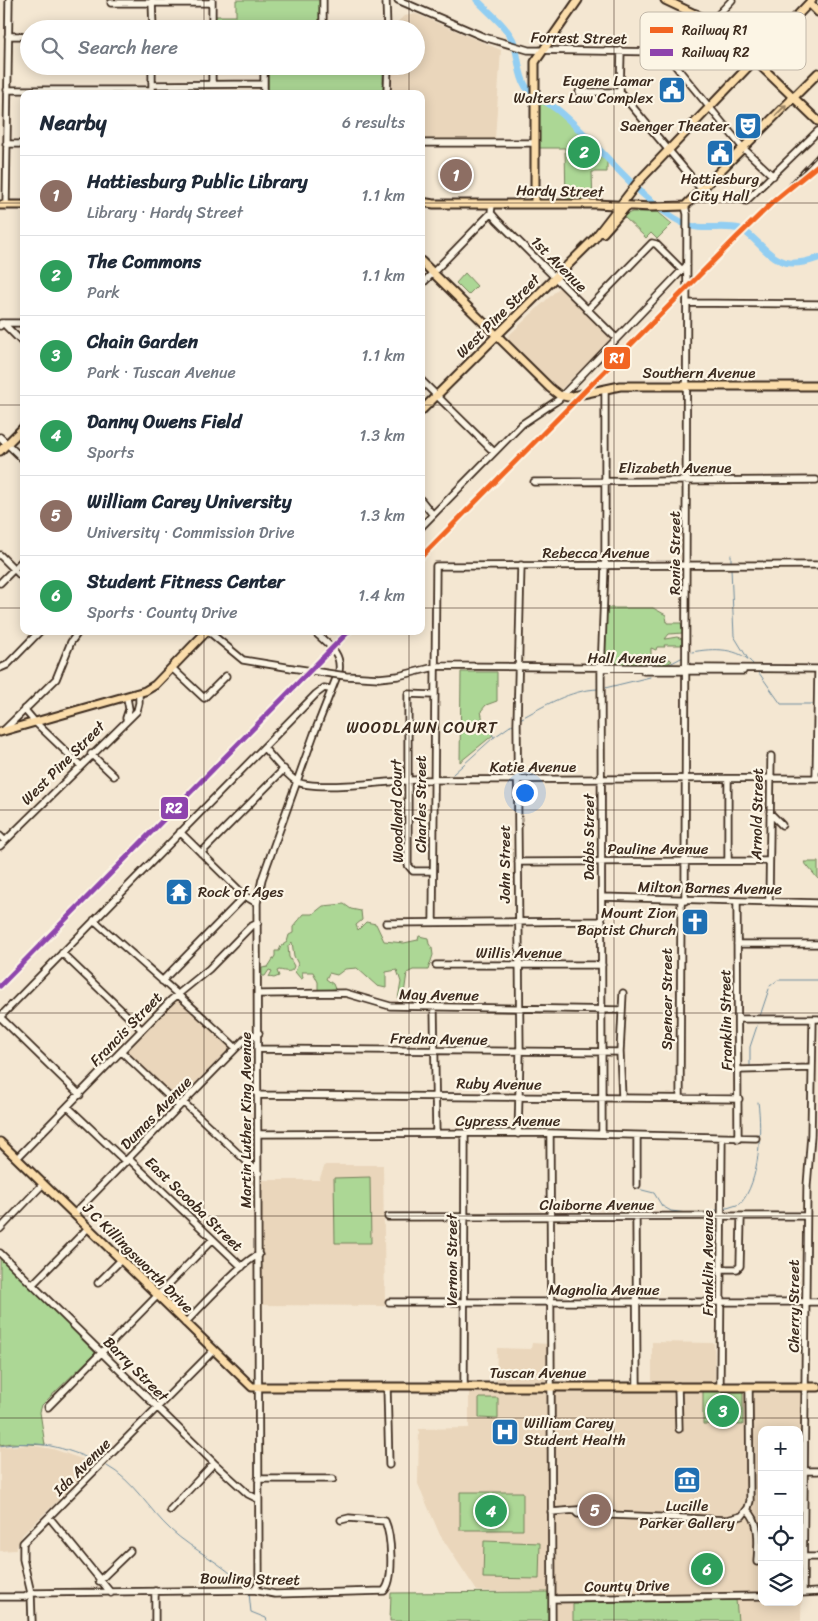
<!DOCTYPE html>
<meta charset="utf-8">
<style>
body{margin:0;font-family:Sriracha,sans-serif;background:#f2f2f3;color:#1f2937}
.controls{position:absolute;right:15px;bottom:15px;display:grid;overflow:hidden;border-radius:10px;box-shadow:0 2px 12px #0003}
.controls button{width:45px;height:45px;display:grid;place-items:center;padding:0;border:0;border-bottom:1px solid #e0e1e3;background:#fff;color:#1f2937;font:25px sans-serif}
.you{position:absolute;left:524px;top:792px;width:18px;height:18px;margin:-12px;border:4px solid #fff;border-radius:50%;background:#1a73e8;box-shadow:0 0 0 8px #1a73e833}
.badge{display:grid;place-items:center;width:32px;height:32px;border-radius:50%;background:#2563eb;color:#fff;font-size:16px;font-weight:700}
.pin{position:absolute;translate:-50% -50%;border:2px solid #fff;box-shadow:0 1px 5px #0006}
.list{margin:0;padding:0;list-style:none}
h2{display:flex;justify-content:space-between;align-items:center;height:65px;margin:0;padding:0 20px;font-size:21px}
h2 small{font-size:16px;font-weight:400;color:#747a83}
.list li{display:grid;grid-template-columns:32px 1fr auto;gap:15px;align-items:center;box-sizing:border-box;height:80px;padding:0 20px;border-top:1px solid #e0e1e3}
.list b{display:block;font-size:19px;white-space:nowrap}
.list p{margin:0;font-size:16px;white-space:nowrap;color:#747a83}
.list em{font-size:16px;font-style:normal;color:#747a83}
.icon{flex:none;width:28px;height:28px;fill:none;stroke:currentColor;stroke-width:2;stroke-linecap:round;stroke-linejoin:round}
.map{position:relative;flex:none;width:818px;height:1621px;overflow:hidden}
.search{position:absolute;background:#fff;box-shadow:0 2px 12px #0003;left:20px;top:20px;width:405px;height:55px;display:flex;align-items:center;gap:12px;box-sizing:border-box;padding:0 18px;border-radius:28px;color:#747a83;font-size:19px}
.panel{position:absolute;background:#fff;box-shadow:0 2px 12px #0003;left:20px;top:90px;width:405px;height:545px;border-radius:10px}
.map>svg:first-child{display:block}
.built{fill:#ead6bb;fill-rule:evenodd}
.green{fill:#acd795;stroke:#74805a}
.lines{fill:none;stroke-linecap:round;stroke-linejoin:round}
.stream{stroke:#6f8c9d;stroke-width:1}
.river{stroke:#92cef2;stroke-width:7}
.minor-casing{stroke:#3b2a1e;stroke-width:9}
.major-casing{stroke:#3b2a1e;stroke-width:11}
.minor{stroke:#fcf5e5;stroke-width:5.5}
.major{stroke:#fbddab;stroke-width:7}
.rail-casing{stroke:#3b2a1e;stroke-width:3}
.rail{stroke:#fcf5e5;stroke-width:1;stroke-dasharray:4;stroke-linecap:butt}
.minor-bridge-casing{stroke:#3b2a1e;stroke-width:9;stroke-linecap:butt}
.minor-bridge{stroke:#fcf5e5;stroke-width:5.5}
.rail-1-casing{stroke:#fcf5e5;stroke-width:9}
.rail-2-casing{stroke:#fcf5e5;stroke-width:9}
.rail-1{stroke:#f26522;stroke-width:5}
.rail-2{stroke:#8e44ad;stroke-width:5}
.oneway{stroke:#9b8464}
.grid{fill:none;stroke:#3b2a1e;stroke-width:1;stroke-opacity:0.55}
.labels{text-anchor:middle;dominant-baseline:central;stroke-width:4.5;stroke-linejoin:round;paint-order:stroke}
.street-label{font-size:15px;fill:#3b2a1e;stroke:#fcf5e5}
.poi-label{font-size:15px;fill:#3b2a1e;stroke:#fcf5e5;text-anchor:end}
.neighbourhood-label{font-size:16px;letter-spacing:1px;fill:#3b2a1e;stroke:#fcf5e5}
.key{fill:#fcf5e5;stroke:#c2b8a9;stroke-width:1}
.key-label{font-size:14px;fill:#3b2a1e}
.line-badge{stroke:#fcf5e5;stroke-width:2}
.badge-label{font-size:14px;text-anchor:middle;font-weight:bold;fill:#fff}
</style>
<div class="map">
<svg width="818" height="1621" viewBox="0 0 818 1621">
<rect width="100%" height="100%" fill="#f4e7d2"/>
<filter id="ink" filterUnits="userSpaceOnUse"><feTurbulence type="fractalNoise" baseFrequency=".02" numOctaves="2"/><feDisplacementMap in="SourceGraphic" scale="10" xChannelSelector="R" yChannelSelector="G"/><feConvolveMatrix kernelMatrix="1 2 1 2 8 2 1 2 1" color-interpolation-filters="sRGB"/></filter>
<g filter="url(#ink)">
<path class="built" d="M416,14L501,50L495,139H421V94H390V66H416V29H390L404,16Z
M560,287L612,339L560,390L506,338Z
M178,997L228,1045L229,1049L178,1100L126,1052Z
M325,1165H383L385,1306L262,1305V1180H319Z
M652,1342L714,1343L715,1382H652Z
M532,1343L549,1344V1382L496,1383L497,1348L531,1349Z
M469,1387H806L801,1621H552V1592L477,1591L440,1535L418,1484L419,1429L469,1428ZM762,1430H799V1602H762Z
M29,1445L53,1449L96,1464L23,1534L15,1550L0,1551V1447Z"/>
<path class="green" d="M236,0H323V29H212V16H236Z
M268,66H383V94H268Z
M534,94C562,107 585,134 607,155V172H592L593,204H566L565,148H535Z
M632,212H658L672,224L657,239L651,233L646,238L623,216Z
M465,273L477,286L468,295L456,283Z
M606,608H653L666,615L667,623H681L683,633L669,634L665,639L677,637L682,639V645H664L665,647H657L656,650L651,648V658L662,661L670,659L672,661L664,666H620L617,664L615,666L611,659L609,664L605,665Z
M461,672H497V701L486,705L481,711L483,721L493,735L460,762Z
M804,862H818V879Z
M344,904L351,909L361,911L362,920L356,925L358,930L366,922L376,924L384,941L404,943L418,940L419,936L428,938L429,944L432,948L433,955L428,970H413L407,973L403,1001L398,999L401,982L397,970L386,972V988L377,986L357,968L345,969L337,975L329,973L326,979L333,984L335,989L318,991V982L313,972H302L303,978L301,979L295,972L298,964L294,956L292,942L288,946L289,957L294,966C292,974 286,971 279,970L277,971L279,976L274,978L269,977L272,971L269,970L265,976H262V968L268,967L275,956V951H279L281,946L287,942L289,935L293,933V927L304,914H313L323,906Z
M370,1177L371,1243H335L334,1178Z
M0,1254L95,1353L42,1405L40,1412L45,1445L11,1443L0,1445Z
M703,1391H743V1425L703,1424Z
M479,1398H498V1419L479,1418Z
M460,1492H523V1530H460Z
M484,1541L540,1543L539,1579L483,1578Z
M549,1592L548,1621H390L391,1593Z
M736,1600L738,1621H573V1603Z"/>
<g class="lines">
<path class="stream" d="M731,555V562
M731,568L734,636L748,659
M692,652C713,648 739,647 754,665
M668,665L683,657
M759,673L781,704H814
M605,688L650,677
M482,719L494,737
M520,719C544,706 570,690 598,689
M453,774L493,738L513,724
M770,986L778,980H818
M760,1016L769,989
M750,1065V1047L758,1023
M638,1189L654,1193L662,1206L671,1211L695,1214
M724,1209L740,1204C760,1182 762,1130 758,1102
M699,1214L717,1210
M0,1446C36,1439 64,1447 97,1462
M107,1466C133,1480 149,1510 171,1530C194,1551 223,1563 244,1586
M249,1593L251,1612L266,1618L267,1621"/>
<path class="river" d="M477,0C489,13 508,27 514,43C519,57 518,75 526,87C529,92 552,105 559,111C599,144 638,200 683,223C701,232 721,224 740,229C746,231 753,238 758,243C778,264 790,268 818,258"/>
<g class="minor-casing">
<path id="minor" d="M323,0V29
M386,0L387,29
M398,0L484,37L528,50L664,52L743,148L773,176
M152,1L153,29
M111,3H212
M712,21L732,0
M212,29V1
M8,36H29
M667,55L696,13
M264,66V94
M212,84V66
M152,85L263,84
M152,89V66
M7,90H152
M579,92H620
M620,92L702,190
M620,92L621,51
M387,94L388,66
M421,143H535
M6,144H24
M746,201L818,131
M492,204L491,213L497,220L616,338
M6,205L9,0
M421,285L491,213
M687,303L818,304
M587,310L652,243L656,244L682,270
M1,323H24
M0,326L3,323L24,344
M421,380L494,452
M0,437L24,460
M534,482L816,480
M421,500L433,515
M421,527L522,424L558,400L687,265
M0,555L24,579
M0,583L24,559
M208,631L243,660L292,668
M0,668L7,665L40,631
M172,668L204,698L226,676
M644,671H743
M379,678L398,676L439,666L818,669
M24,709L35,722L80,765
M126,718L129,709L127,698
M3,731L56,679L71,642L79,631
M264,748C274,759 284,773 296,781C312,792 392,781 414,780L818,778
M91,754L114,776
M816,778L818,671
M728,779V861
M770,813L782,825
M180,832L245,896L257,903
M0,836L5,841
M0,846L137,711L139,703V694
M201,853L284,769
M518,862L768,861
M433,871H413L408,865V694L434,695
M602,897L818,903
M685,901L687,214L685,206
M737,901L738,1139
M769,902L771,756
M94,920C142,963 190,1004 236,1048
M433,922L436,566L817,565
M386,923L602,921
M737,944H818
M62,953L142,1030
M436,965H602
M162,981L245,896
M259,994L345,993L390,1006L621,1010
M434,1008L436,1133
M0,1017L316,694L324,688L330,689
M0,1017L80,1095
M738,1019H818
M259,1049L620,1052
M122,1052L179,1106
M739,1070L811,1068
M259,1095L739,1099
M622,1097L620,1052L623,993
M680,1098L681,900
M183,1102L259,1173
M68,1107L126,1162
M550,1133L552,1621
M258,1134L550,1133L756,1138
M518,1134L520,1053L517,724L521,565
M602,1134L601,673L605,565V389
M637,1137V1185
M17,1158L171,1000L209,969L250,927L258,923
M129,1159L242,1267
M74,1214L245,1039L259,1033
M388,1217L806,1216
M636,1217L637,1387
M0,1229L43,1184
M0,1253L214,1463L248,1494L258,1499
M720,1269H737L740,1266L741,1217
M98,1283L121,1260
M33,1284L88,1228
M389,1302H818
M185,1323C198,1310 245,1258 259,1255
M678,1386L679,1429
M387,1387L389,1465
M464,1387L465,1133
M720,1387L722,1139
M48,1407L212,1240
M804,1471H818
M258,1479H333
M170,1510L214,1463
M747,1510C761,1521 758,1546 757,1562
M575,1511L578,1514L594,1512
M551,1512L589,1509L611,1515L727,1520L742,1516L748,1508L750,1501L749,1387
M49,1517L111,1593
M802,1557H818
M99,1581L130,1551
M254,1590L259,1582L257,903L262,879L314,734L339,671C342,652 327,644 314,631
M155,1591V1621
M801,1593L818,1592
M803,1593L807,1186L811,1135L813,1019
M0,1597H25L31,1593L254,1590L275,1594L384,1591C395,1580 391,1534 385,1521L349,1518L341,1520
M552,1599L762,1596
M32,1621L31,1593L23,1559V1543L213,1351"/>
</g>
<g class="major-casing">
<path id="major" d="M665,0L718,25L818,121
M809,3L818,12
M421,202L434,204H596L651,207L685,206L818,73
M535,204V62L578,0
M0,205H24
M603,233L626,207
M421,261L550,388L559,395L568,397L620,386H818
M421,411L594,239L639,181L812,0
M0,451L24,427
M0,732L145,691L155,685L207,631
M0,1142L252,1387H818"/>
</g>
<use href="#minor" class="minor"/>
<use href="#major" class="major"/>
<g class="rail-casing">
<path id="rail" d="M774,201L818,154"/>
</g>
<use href="#rail" class="rail"/>
<g class="minor-bridge-casing">
<path id="minor-bridge" d="M292,668L346,676L379,678"/>
</g>
<use href="#minor-bridge" class="minor-bridge"/>
<g class="rail-1-casing">
<path id="rail-1" d="M421,557L737,237L774,201L818,165"/>
</g>
<g class="rail-2-casing">
<path id="rail-2" d="M0,986L349,631"/>
</g>
<use href="#rail-1" class="rail-1"/>
<use href="#rail-2" class="rail-2"/>
</g>
<defs><path id="oneway-shaft" d="M-6 0H5M1.5-3L5.5 0L1.5 3" fill="none" stroke-width="1.6" stroke-linecap="round" stroke-linejoin="round" transform="scale(1.25)"/></defs>
<use class="oneway" href="#oneway-shaft" transform="translate(781 110) rotate(-45)"/>
</g>
<path class="grid" d="M204,0V29M409,0V29M614,0V1621M204,66V94M409,66V94M0,203H24M421,203H818M0,405H24M421,405H818M0,608H24M421,608H818M204,631V1621M409,631V1621M0,810H818M0,1013H818M0,1216H818M0,1418H818"/>
<defs>
<g id="civic-square" transform="scale(1.4375)"><rect x="-9" y="-9" width="18" height="18" rx="4" fill="#1f6fb2" stroke="#fcf5e5"/><path d="M-.6-6.5H3V-4.5H.6V-3L4-1V1h2V6H-6V1h2V-1L-.6-3ZM-1.2 2.5V6h2.4V2.5Z" fill="#fff"/></g>
<g id="theatre-square" transform="scale(1.4375)"><rect x="-9" y="-9" width="18" height="18" rx="4" fill="#1f6fb2" stroke="#fcf5e5"/><path d="M-5-5.5Q0-4 5-5.5V0Q5 5 0 6Q-5 5-5 0ZM-3.3-2.5H-1v1.5H-3.3ZM1-2.5H3.3v1.5H1ZM-2.8 1Q0 5.5 2.8 1Z" fill="#fff"/></g>
<g id="temple-square" transform="scale(1.4375)"><rect x="-9" y="-9" width="18" height="18" rx="4" fill="#1f6fb2" stroke="#fcf5e5"/><path d="M0-6L5-2H3V0L6.5 2.5H4V6H1.5V3h-3V6H-4V2.5H-6.5L-3 0V-2H-5Z" fill="#fff"/></g>
<g id="church-square" transform="scale(1.4375)"><rect x="-9" y="-9" width="18" height="18" rx="4" fill="#1f6fb2" stroke="#fcf5e5"/><path d="M-1.2-6h2.4v3.5h3.3v2.4h-3.3V6h-2.4V-.1h-3.3v-2.4h3.3Z" fill="#fff"/></g>
<g id="hospital-square" transform="scale(1.4375)"><rect x="-9" y="-9" width="18" height="18" rx="4" fill="#1f6fb2" stroke="#fcf5e5"/><path d="M-5-5h3v3.5h4V-5h3V5h-3V1.5h-4V5h-3Z" fill="#fff"/></g>
<g id="museum-square" transform="scale(1.4375)"><rect x="-9" y="-9" width="18" height="18" rx="4" fill="#1f6fb2" stroke="#fcf5e5"/><path d="M0-6L6-3V-2H-6V-3ZM-5-1h2V3h-2ZM-1-1h2V3h-2ZM3-1h2V3H3ZM-6 4H6V6H-6Z" fill="#fff"/></g>
</defs>
<g fill-rule="evenodd">
<use href="#civic-square" x="672" y="90"/>
<use href="#theatre-square" x="748" y="126"/>
<use href="#civic-square" x="720" y="153"/>
<use href="#temple-square" x="179" y="892"/>
<use href="#church-square" x="695" y="922"/>
<use href="#hospital-square" x="505" y="1432"/>
<use href="#museum-square" x="687" y="1480"/>
</g>
<g class="labels">
<g class="street-label">
<text transform="translate(579 38) rotate(1)">Forrest Street</text>
<text transform="translate(560 191) rotate(1)">Hardy Street</text>
<text transform="translate(559 264) rotate(45)">1st Avenue</text>
<text transform="translate(498 316) rotate(-45)">West Pine Street</text>
<text x="699" y="373">Southern Avenue</text>
<text x="675" y="468">Elizabeth Avenue</text>
<text x="596" y="553">Rebecca Avenue</text>
<text transform="translate(675 553) rotate(-90)">Ronie Street</text>
<text x="627" y="658">Hall Avenue</text>
<text transform="translate(63 763) rotate(-45)">West Pine Street</text>
<text x="533" y="767">Katie Avenue</text>
<text transform="translate(421 804) rotate(-90)">Charles Street</text>
<text transform="translate(397 811) rotate(-91)">Woodland Court</text>
<text transform="translate(757 814) rotate(-89)">Arnold Street</text>
<text transform="translate(589 837) rotate(-90)">Dabbs Street</text>
<text x="658" y="849">Pauline Avenue</text>
<text transform="translate(505 864) rotate(-90)">John Street</text>
<text transform="translate(710 888) rotate(1)">Milton Barnes Avenue</text>
<text x="519" y="953">Willis Avenue</text>
<text transform="translate(439 995) rotate(1)">May Avenue</text>
<text transform="translate(667 999) rotate(-90)">Spencer Street</text>
<text transform="translate(726 1020) rotate(-91)">Franklin Street</text>
<text transform="translate(126 1029) rotate(-46)">Francis Street</text>
<text transform="translate(439 1039) rotate(1)">Fredna Avenue</text>
<text transform="translate(499 1084) rotate(1)">Ruby Avenue</text>
<text transform="translate(156 1113) rotate(-46)">Dumas Avenue</text>
<text transform="translate(246 1120) rotate(-90)">Martin Luther King Avenue</text>
<text x="508" y="1121">Cypress Avenue</text>
<text transform="translate(194 1204) rotate(44)">East Scooba Street</text>
<text x="597" y="1205">Claiborne Avenue</text>
<text transform="translate(138 1258) rotate(45)">J C Killingsworth Drive</text>
<text transform="translate(452 1260) rotate(-90)">Vernon Street</text>
<text transform="translate(708 1263) rotate(-90)">Franklin Avenue</text>
<text x="604" y="1290">Magnolia Avenue</text>
<text transform="translate(794 1306) rotate(-90)">Cherry Street</text>
<text transform="translate(136 1369) rotate(45)">Barry Street</text>
<text x="538" y="1373">Tuscan Avenue</text>
<text transform="translate(82 1467) rotate(-45)">Ida Avenue</text>
<text transform="translate(250 1579) rotate(1)">Bowling Street</text>
<text transform="translate(627 1586) rotate(-1)">County Drive</text>
</g>
<g class="poi-label">
<text x="653" y="81">Eugene Lamar<tspan x="653" dy="17">Walters Law Complex</tspan></text>
<text x="729" y="126">Saenger Theater</text>
<text x="720" y="179" text-anchor="middle">Hattiesburg<tspan x="720" dy="17">City Hall</tspan></text>
<text x="198" y="892" text-anchor="start">Rock of Ages</text>
<text x="676" y="913">Mount Zion<tspan x="676" dy="17">Baptist Church</tspan></text>
<text x="524" y="1423" text-anchor="start">William Carey<tspan x="524" dy="17">Student Health</tspan></text>
<text x="687" y="1506" text-anchor="middle">Lucille<tspan x="687" dy="17">Parker Gallery</tspan></text>
</g>
<g class="neighbourhood-label">
<text x="422" y="727">WOODLAWN COURT</text>
</g>
</g>
<rect x="640" y="12" width="166" height="58" rx="8" class="key"/>
<rect x="650" y="27" width="23" height="6" fill="#f26522"/>
<rect x="650" y="49" width="23" height="7" fill="#8e44ad"/>
<g class="key-label">
<text x="682" y="35">Railway R1</text>
<text x="682" y="57">Railway R2</text>
</g>
<g class="line-badge">
<rect x="603" y="346" width="28" height="24" rx="5" fill="#f26522"/>
<rect x="160" y="796" width="29" height="24" rx="5" fill="#8e44ad"/>
</g>
<g class="badge-label">
<text x="617" y="363">R1</text>
<text x="174" y="813">R2</text>
</g>
</svg>
<div class="controls">
<button>+</button>
<button>−</button>
<button><svg class="icon" aria-label="locate" viewBox="0 0 24 24"><circle cx="12" cy="12" r="6"/><path d="M12 2v4M12 18v4M2 12h4M18 12h4"/></svg></button>
<button><svg class="icon" aria-label="layers" viewBox="0 0 24 24"><path d="M12 4l9 5-9 5-9-5zM3 14l9 5 9-5"/></svg></button>
</div>
<div class="you"></div>
<div class="pin badge" style="left:456px;top:175px;background:#8d6e63">1</div>
<div class="pin badge" style="left:584px;top:152px;background:#2e9e5b">2</div>
<div class="pin badge" style="left:723px;top:1411px;background:#2e9e5b">3</div>
<div class="pin badge" style="left:491px;top:1511px;background:#2e9e5b">4</div>
<div class="pin badge" style="left:595px;top:1510px;background:#8d6e63">5</div>
<div class="pin badge" style="left:707px;top:1569px;background:#2e9e5b">6</div>
<div class="search"><svg class="icon" aria-label="search" viewBox="0 0 24 24"><circle cx="10" cy="10" r="6"/><path d="M15 15l6 6"/></svg>Search here</div>
<section class="panel">
<h2>Nearby<small>6 results</small></h2>
<ul class="list">
<li><span class="badge" style="background:#8d6e63">1</span><div><b>Hattiesburg Public Library</b><p>Library · Hardy Street</p></div><em>1.1 km</em></li>
<li><span class="badge" style="background:#2e9e5b">2</span><div><b>The Commons</b><p>Park</p></div><em>1.1 km</em></li>
<li><span class="badge" style="background:#2e9e5b">3</span><div><b>Chain Garden</b><p>Park · Tuscan Avenue</p></div><em>1.1 km</em></li>
<li><span class="badge" style="background:#2e9e5b">4</span><div><b>Danny Owens Field</b><p>Sports</p></div><em>1.3 km</em></li>
<li><span class="badge" style="background:#8d6e63">5</span><div><b>William Carey University</b><p>University · Commission Drive</p></div><em>1.3 km</em></li>
<li><span class="badge" style="background:#2e9e5b">6</span><div><b>Student Fitness Center</b><p>Sports · County Drive</p></div><em>1.4 km</em></li>
</ul>
</section>
</div>
